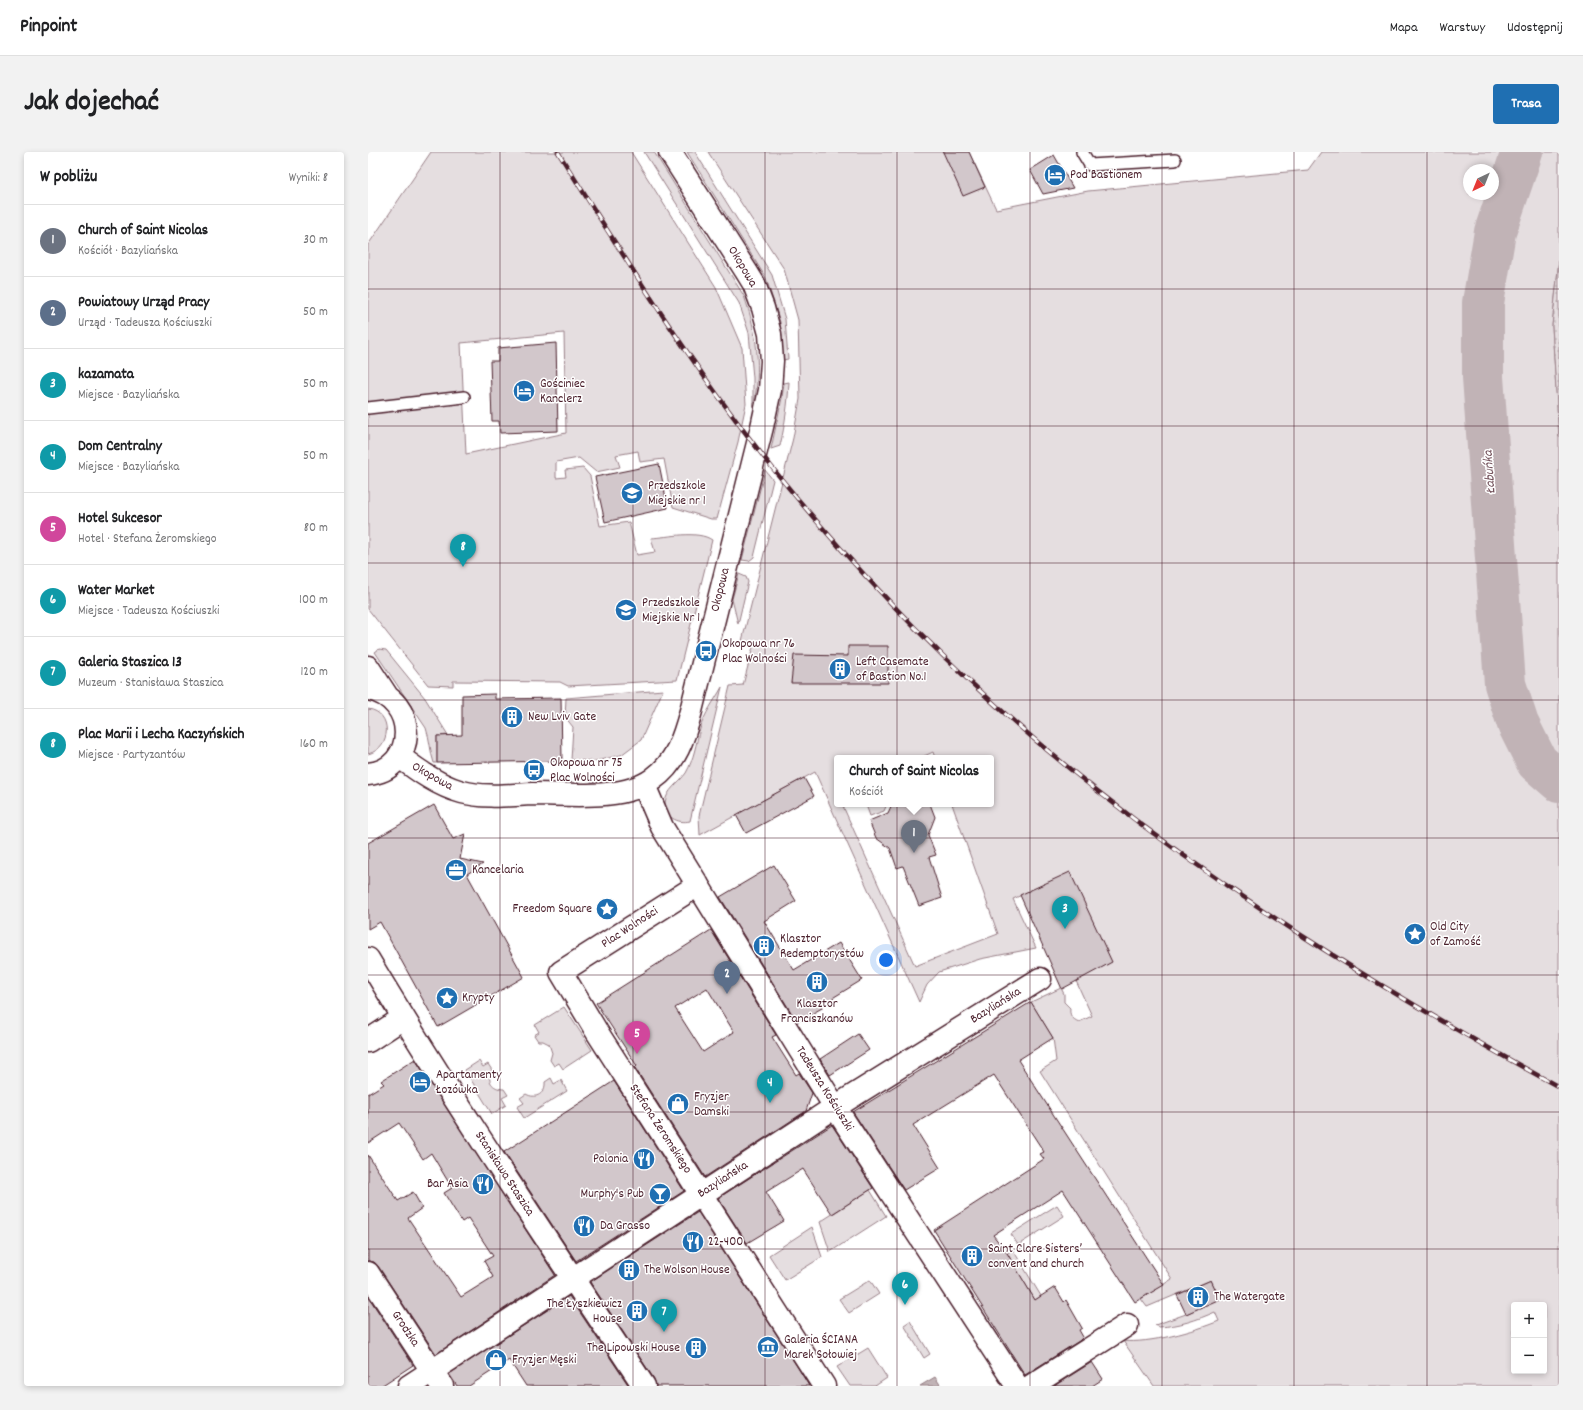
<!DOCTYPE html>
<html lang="pl">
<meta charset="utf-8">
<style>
body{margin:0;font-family:Dekko,sans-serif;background:#f2f2f2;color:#202124}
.controls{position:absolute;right:12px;bottom:12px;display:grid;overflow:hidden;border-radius:4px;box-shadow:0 2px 6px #0003}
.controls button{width:36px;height:36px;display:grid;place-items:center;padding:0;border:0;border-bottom:1px solid #e0e0e0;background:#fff;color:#202124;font:20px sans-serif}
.compass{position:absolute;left:1095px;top:12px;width:36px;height:36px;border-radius:50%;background:#fff;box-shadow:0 2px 6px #0003;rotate:223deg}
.you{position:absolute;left:518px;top:808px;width:14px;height:14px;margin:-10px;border:3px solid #fff;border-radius:50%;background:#1a73e8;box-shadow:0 0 0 6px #1a73e833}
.badge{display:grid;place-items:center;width:26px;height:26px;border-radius:50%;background:#1f6fb2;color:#fff;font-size:13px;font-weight:700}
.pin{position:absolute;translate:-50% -33px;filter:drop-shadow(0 1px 2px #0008)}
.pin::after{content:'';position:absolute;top:21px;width:14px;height:12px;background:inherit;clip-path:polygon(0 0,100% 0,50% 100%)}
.popup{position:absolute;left:466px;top:603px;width:160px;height:52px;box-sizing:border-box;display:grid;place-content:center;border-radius:4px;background:#fff;filter:drop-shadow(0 1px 3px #0005);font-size:13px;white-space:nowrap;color:#757577}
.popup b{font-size:15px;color:#202124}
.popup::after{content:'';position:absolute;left:50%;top:100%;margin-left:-8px;border:8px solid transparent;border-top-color:#fff}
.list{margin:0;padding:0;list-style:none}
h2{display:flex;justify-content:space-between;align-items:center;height:52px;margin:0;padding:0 16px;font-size:17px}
h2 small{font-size:13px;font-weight:400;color:#757577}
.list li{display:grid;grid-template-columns:26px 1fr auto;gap:12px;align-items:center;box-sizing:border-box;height:72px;padding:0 16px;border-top:1px solid #e0e0e0}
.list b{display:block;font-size:15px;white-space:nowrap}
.list p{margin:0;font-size:13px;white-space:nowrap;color:#757577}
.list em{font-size:13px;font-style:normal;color:#757577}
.map{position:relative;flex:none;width:1191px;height:1234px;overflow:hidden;border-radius:4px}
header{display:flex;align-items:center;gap:24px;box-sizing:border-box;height:56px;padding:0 20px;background:#fff;border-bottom:1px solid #e0e0e0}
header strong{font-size:19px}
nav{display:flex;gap:22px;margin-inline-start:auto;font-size:14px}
.intro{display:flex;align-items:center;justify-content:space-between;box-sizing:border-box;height:96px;padding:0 24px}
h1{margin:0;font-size:28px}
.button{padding:10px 18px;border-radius:4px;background:#1f6fb2;color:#fff;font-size:14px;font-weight:700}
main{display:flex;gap:24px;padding:0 24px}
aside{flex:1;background:#fff;border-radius:4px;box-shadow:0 2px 6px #0003}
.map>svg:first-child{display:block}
.green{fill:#e5dee0;stroke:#987e86;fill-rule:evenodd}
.garden{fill:url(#garden-dots);stroke:#987e86}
.water{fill:#c1b3b6;stroke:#91787e}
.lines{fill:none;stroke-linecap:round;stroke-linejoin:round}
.river{stroke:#c1b3b6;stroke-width:42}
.building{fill:#d2c7cb;stroke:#4a1f2b;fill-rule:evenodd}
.service-casing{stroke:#4a1f2b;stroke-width:14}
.minor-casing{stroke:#4a1f2b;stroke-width:25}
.service{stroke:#fff;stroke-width:11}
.minor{stroke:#fff;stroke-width:22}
.rail-casing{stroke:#4a1f2b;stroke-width:4.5}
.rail{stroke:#fff;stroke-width:3;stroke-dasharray:9;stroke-linecap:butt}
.grid{fill:none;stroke:#4a1f2b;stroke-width:1;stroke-opacity:0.55}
.labels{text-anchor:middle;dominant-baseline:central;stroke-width:3;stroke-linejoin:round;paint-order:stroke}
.poi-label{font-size:13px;fill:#4a1f2b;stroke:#fff;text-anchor:start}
.street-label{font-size:13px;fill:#4a1f2b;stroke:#fff}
.water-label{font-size:14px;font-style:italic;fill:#74535c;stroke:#fff}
</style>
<header>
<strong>Pinpoint</strong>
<nav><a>Mapa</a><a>Warstwy</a><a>Udostępnij</a></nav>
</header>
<div class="intro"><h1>Jak dojechać</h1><a class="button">Trasa</a></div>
<main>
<aside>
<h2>W pobliżu<small>Wyniki: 8</small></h2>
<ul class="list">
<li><span class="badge" style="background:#6b7280">1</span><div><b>Church of Saint Nicolas</b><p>Kościół · Bazyliańska</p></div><em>30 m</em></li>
<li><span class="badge" style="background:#5c6f8a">2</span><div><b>Powiatowy Urząd Pracy</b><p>Urząd · Tadeusza Kościuszki</p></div><em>50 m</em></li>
<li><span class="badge" style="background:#0f9aa8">3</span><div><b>kazamata</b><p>Miejsce · Bazyliańska</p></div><em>50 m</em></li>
<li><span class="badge" style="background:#0f9aa8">4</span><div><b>Dom Centralny</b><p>Miejsce · Bazyliańska</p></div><em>50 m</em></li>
<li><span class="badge" style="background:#d1479c">5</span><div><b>Hotel Sukcesor</b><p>Hotel · Stefana Żeromskiego</p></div><em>80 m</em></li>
<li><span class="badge" style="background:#0f9aa8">6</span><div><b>Water Market</b><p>Miejsce · Tadeusza Kościuszki</p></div><em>100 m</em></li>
<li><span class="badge" style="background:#0f9aa8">7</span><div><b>Galeria Staszica 13</b><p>Muzeum · Stanisława Staszica</p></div><em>120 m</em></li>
<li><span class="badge" style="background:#0f9aa8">8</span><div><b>Plac Marii i Lecha Kaczyńskich</b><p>Miejsce · Partyzantów</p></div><em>160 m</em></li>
</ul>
</aside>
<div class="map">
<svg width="1191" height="1234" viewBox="0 0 1191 1234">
<defs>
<pattern id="garden-dots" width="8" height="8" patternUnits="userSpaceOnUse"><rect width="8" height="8" fill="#e5dee0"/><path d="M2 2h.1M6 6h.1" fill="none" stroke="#c6bec0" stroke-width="1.8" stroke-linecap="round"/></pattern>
</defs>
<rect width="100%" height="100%" fill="#fff"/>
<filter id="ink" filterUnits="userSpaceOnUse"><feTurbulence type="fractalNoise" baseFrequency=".025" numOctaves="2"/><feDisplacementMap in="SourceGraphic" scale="8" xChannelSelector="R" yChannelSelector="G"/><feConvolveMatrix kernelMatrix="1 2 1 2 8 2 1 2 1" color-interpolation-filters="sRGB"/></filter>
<g filter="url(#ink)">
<path class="green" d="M63,0H263L348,135L374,196L378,252L370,290L349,367H343L305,355L296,307L272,310L270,299L248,303L252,315L228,320L211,306L188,310V326L198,325L197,318L215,316L222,324L232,374L261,370L269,403L287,400L283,386C300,385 330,378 344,388L309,528L200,534L192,530L85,529V534L60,533L0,457V93ZM196,181L198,281L98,302L93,191Z
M276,0H286L376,144C389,180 394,217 385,255V226L381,181L371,151Z
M319,0H327L404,123L417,167L420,207L415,208L412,170L398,126Z
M340,0H601L628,57L720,39L940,18L953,0H1191V108L1184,174L1191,285V1234H786L755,1189C781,1192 827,1179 851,1169L847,1160C829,1168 811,1174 791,1175L787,1173L818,1162L851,1146L843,1128L779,1155L773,1147L804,1127L672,919L688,909L685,886L663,850L693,836L696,842V850L702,856C701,863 704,867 711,870L724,864L708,829L702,721L645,747L668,796L612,807L571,820L559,833L551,850L447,620L332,683L331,664L362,534L375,533L386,491L374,489L425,286L432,247L430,168L416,117ZM1101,18H1125V42H1101ZM565,600L567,606H623V652H584L630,782L547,814L474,652H469V606H552ZM1146,1153H1176V1219H1146Z
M421,230C420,252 417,272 412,294L403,297L414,246L416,231Z
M397,318L405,328L386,405L381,409L374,408Z
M371,422L378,425L380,430L370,472L364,447Z
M11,497L18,498L57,546L80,583L69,584V611H66C62,600 62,587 58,576L7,500Z
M354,535L322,669C310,672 296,665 297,651C298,638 311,631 318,621C326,607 328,591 332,577C336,562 347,548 354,535Z
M295,538L273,588L253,603L228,609L203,608L205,575L197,565L198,546Z
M0,557C25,560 24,596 0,602Z
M500,652H519L516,659L502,664L498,653Z
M196,855L224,898L195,917L191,911L186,914L182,908L184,901L181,892L175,889H170L166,883L171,880L167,873Z
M111,909L115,915L120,912L124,918C118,928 124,937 136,937L140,943L134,946L138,953L124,962L97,918Z
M183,926L186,932L193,928L199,939L156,966L149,955L156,951L152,946L158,942C168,948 178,941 177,930Z
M502,1038L518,1064L462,1100L452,1070Z
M689,1053L696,1064L650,1093L643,1082Z
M444,1075L454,1105L417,1128L401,1103Z
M645,1098L673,1144L667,1148L639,1101Z
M502,1128L511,1142L481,1161L471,1147Z
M542,1169L562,1202L556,1206L536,1173Z
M500,1196L519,1226L507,1234H482L469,1215Z"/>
<path class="garden" d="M1191,108V285L1184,174Z"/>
<path class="water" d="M567,1225L573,1234H552Z"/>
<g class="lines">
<path class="river" d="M1154,0L1127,80L1115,151V225L1137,532L1150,572L1169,610L1191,629"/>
</g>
<path class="building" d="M575,0H601L617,35L595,44Z
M686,3L705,36L675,42L662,18Z
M188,191L190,279L132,281L131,269H124L122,209H130V196Z
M291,312L300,356L237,370L227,325Z
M480,494H520V531H423L426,503L480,504Z
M127,542V547L193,546L194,609L69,611V584L94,583V543Z
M436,626L446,644L378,681L368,663Z
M524,652H537L541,654L546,652H562L567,665L560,683L568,703L561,705L574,746L551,754L535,714L529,716L522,696L508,686L501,669L520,661Z
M66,653L85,687L97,682L92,707L115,712L99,722L156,825L70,875L12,770L0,777V691Z
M406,713L428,749L396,769L426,818L471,791L494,828L453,853L454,856L429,870L352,745Z
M702,720L744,810L694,837L652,743Z
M343,778L408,883L404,885L428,923L431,921L444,941L438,959L337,1025L267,916L269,914L228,851ZM339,836L366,880L335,900L307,856Z
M663,850L685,886L650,908L796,1133L767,1150L695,1038L625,1083L639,1101L667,1148L687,1135L696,1150L698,1148L714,1176L711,1178L715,1185L711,1189L657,1223L566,1078L676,1007L672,1002L676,1000L626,923L545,973L572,1016L536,1038L485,960Z
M490,882L501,898L462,923L452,907Z
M47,907L187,1123L68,1202L10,1114L6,1110L0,1109V1003L30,1049L45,1040L54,1056L40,1066L93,1145L125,1125L116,1109L125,1104L100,1066L94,1070L76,1041L84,1036L63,1001L55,1007L31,971L0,991V942L16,932L13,929Z
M246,929L316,1039L208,1109L136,1000Z
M464,973L505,1036L464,1062L435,1017L398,1040L416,1069L379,1091L350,1046Z
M330,1060L432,1219L441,1234H288L286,1227L222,1130Z
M843,1128L852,1147L818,1162L809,1143Z
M0,1144L45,1213L13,1234H0Z
M201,1144L261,1234H158L141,1208L101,1234H89L81,1222Z
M724,1210L735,1227L724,1234H686Z"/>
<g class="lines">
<g class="service-casing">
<path id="service" d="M714,0L722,13L807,8
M0,256L96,245"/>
</g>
<g class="minor-casing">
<path id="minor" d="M0,515L19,544
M0,537C52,547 49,618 0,622
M31,604C50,619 71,634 94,640C116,646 141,643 164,642C200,642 255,649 285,627C308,611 316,585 323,559L394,275L402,238L404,209L402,182L395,156L386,132L378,119L302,0
M276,633L294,675L467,955L649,1234
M330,733L193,820L229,880L456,1234
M0,807C87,953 183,1093 276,1234
M0,889L35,866
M0,1121L74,1234
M41,1234L467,955L672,827
M663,1234L759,1173"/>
</g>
<use href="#service" class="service"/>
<use href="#minor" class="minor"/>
<g class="rail-casing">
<path id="rail" d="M190,0C269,126 348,253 446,366C530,464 625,557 727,637C872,751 1030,847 1191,935"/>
</g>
<use href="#rail" class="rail"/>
</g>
</g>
<path class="grid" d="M132,0V1234M265,0V1234M397,0V1234M529,0V1234M662,0V1234M794,0V1234M926,0V1234M1059,0V1234M0,137H1191M0,274H1191M0,411H1191M0,548H1191M0,686H1191M0,823H1191M0,960H1191M0,1097H1191"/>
<defs>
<g id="hotel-disc" transform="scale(1.15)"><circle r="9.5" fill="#1f6fb2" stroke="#fff"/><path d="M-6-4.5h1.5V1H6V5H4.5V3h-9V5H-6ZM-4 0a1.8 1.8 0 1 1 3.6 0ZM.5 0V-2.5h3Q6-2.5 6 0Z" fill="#fff"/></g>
<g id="school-disc" transform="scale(1.15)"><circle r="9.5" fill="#1f6fb2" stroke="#fff"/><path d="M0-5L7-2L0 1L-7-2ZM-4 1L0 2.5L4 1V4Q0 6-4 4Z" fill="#fff"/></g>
<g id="bus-disc" transform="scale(1.15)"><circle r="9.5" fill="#1f6fb2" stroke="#fff"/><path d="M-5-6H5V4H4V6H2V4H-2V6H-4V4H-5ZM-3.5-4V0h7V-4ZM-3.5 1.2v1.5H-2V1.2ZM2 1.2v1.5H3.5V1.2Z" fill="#fff"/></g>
<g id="building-disc" transform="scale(1.15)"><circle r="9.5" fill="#1f6fb2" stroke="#fff"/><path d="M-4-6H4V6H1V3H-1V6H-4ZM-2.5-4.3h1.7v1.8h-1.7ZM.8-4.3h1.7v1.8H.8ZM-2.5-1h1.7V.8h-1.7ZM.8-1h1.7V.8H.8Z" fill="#fff"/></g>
<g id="office-disc" transform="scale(1.15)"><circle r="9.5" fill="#1f6fb2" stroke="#fff"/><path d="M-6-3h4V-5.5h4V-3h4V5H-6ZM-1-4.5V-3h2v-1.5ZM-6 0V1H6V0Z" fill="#fff"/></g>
<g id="sight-disc" transform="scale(1.15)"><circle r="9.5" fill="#1f6fb2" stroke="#fff"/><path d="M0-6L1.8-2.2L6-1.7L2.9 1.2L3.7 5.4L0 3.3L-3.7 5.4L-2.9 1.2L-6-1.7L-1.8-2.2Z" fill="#fff"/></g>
<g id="shop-disc" transform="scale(1.15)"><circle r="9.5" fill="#1f6fb2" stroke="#fff"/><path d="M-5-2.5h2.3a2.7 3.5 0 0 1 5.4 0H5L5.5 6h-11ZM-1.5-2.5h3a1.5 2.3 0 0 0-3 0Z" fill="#fff"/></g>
<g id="restaurant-disc" transform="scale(1.15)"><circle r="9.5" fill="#1f6fb2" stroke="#fff"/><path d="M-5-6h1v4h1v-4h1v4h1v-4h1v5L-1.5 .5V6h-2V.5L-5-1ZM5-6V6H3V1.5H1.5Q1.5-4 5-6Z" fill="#fff"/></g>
<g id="bar-disc" transform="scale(1.15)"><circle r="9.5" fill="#1f6fb2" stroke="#fff"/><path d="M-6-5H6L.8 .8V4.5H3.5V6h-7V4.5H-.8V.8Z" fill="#fff"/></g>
<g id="museum-disc" transform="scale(1.15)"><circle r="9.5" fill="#1f6fb2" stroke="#fff"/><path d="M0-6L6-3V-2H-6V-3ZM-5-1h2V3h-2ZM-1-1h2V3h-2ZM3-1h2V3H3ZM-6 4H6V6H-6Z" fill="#fff"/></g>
</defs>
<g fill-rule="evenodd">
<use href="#hotel-disc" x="687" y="23"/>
<use href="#hotel-disc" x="156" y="239"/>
<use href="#school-disc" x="264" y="341"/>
<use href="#school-disc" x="258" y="458"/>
<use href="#bus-disc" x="338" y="499"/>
<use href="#building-disc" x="472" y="517"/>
<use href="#building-disc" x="144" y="565"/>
<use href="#bus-disc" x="166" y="618"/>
<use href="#office-disc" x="88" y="718"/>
<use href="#sight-disc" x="239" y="757"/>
<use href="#sight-disc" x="1047" y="782"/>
<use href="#building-disc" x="396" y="794"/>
<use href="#building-disc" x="449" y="830"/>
<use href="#sight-disc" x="79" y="846"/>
<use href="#hotel-disc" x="52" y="930"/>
<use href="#shop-disc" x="310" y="952"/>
<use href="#restaurant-disc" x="276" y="1007"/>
<use href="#restaurant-disc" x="115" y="1032"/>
<use href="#bar-disc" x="292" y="1042"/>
<use href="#restaurant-disc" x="216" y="1074"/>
<use href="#restaurant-disc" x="325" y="1090"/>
<use href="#building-disc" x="604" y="1104"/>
<use href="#building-disc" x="261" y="1118"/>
<use href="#building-disc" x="830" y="1145"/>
<use href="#building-disc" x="269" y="1159"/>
<use href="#museum-disc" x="400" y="1195"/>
<use href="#building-disc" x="328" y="1196"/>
<use href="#shop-disc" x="128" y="1208"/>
</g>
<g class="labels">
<g class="poi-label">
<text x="702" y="23">Pod Bastionem</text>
<text x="172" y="232">Gościniec<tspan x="172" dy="15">Kanclerz</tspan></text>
<text x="280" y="334">Przedszkole<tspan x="280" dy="15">Miejskie nr 1</tspan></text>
<text x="274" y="451">Przedszkole<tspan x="274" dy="15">Miejskie Nr 1</tspan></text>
<text x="354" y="492">Okopowa nr 76<tspan x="354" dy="15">Plac Wolności</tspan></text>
<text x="488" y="510">Left Casemate<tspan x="488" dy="15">of Bastion No.1</tspan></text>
<text x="160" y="565">New Lviv Gate</text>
<text x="182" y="611">Okopowa nr 75<tspan x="182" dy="15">Plac Wolności</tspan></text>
<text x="104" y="718">Kancelaria</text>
<text x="224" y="757" text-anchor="end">Freedom Square</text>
<text x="1062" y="775">Old City<tspan x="1062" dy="15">of Zamość</tspan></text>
<text x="412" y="787">Klasztor<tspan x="412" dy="15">Redemptorystów</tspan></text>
<text x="94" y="846">Krypty</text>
<text x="449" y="852" text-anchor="middle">Klasztor<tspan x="449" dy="15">Franciszkanów</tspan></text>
<text x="68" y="923">Apartamenty<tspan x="68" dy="15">Łozówka</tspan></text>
<text x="326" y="945">Fryzjer<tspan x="326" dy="15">Damski</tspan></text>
<text x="260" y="1007" text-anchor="end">Polonia</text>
<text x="100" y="1032" text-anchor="end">Bar Asia</text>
<text x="276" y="1042" text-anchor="end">Murphy's Pub</text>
<text x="232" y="1074">Da Grasso</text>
<text x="340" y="1090">22-400</text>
<text x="620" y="1097">Saint Clare Sisters’<tspan x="620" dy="15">convent and church</tspan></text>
<text x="276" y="1118">The Wolson House</text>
<text x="846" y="1145">The Watergate</text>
<text x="254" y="1152" text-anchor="end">The Łyszkiewicz<tspan x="254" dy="15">House</tspan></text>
<text x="416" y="1188">Galeria ŚCIANA<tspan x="416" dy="15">Marek Sołowiej</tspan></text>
<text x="312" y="1196" text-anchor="end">The Lipowski House</text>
<text x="144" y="1208">Fryzjer Męski</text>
</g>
<g class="street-label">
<text transform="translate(374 115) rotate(59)">Okopowa</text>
<text transform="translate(353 438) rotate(-76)">Okopowa</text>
<text transform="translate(64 625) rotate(29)">Okopowa</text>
<text transform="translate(262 776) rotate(-33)">Plac Wolności</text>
<text transform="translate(628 854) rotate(-32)">Bazyliańska</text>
<text transform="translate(456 937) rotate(58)">Tadeusza Kościuszki</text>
<text transform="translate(292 977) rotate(57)">Stefana Żeromskiego</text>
<text transform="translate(136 1022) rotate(57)">Stanisława Staszica</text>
<text transform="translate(355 1028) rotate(-33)">Bazyliańska</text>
<text transform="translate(37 1177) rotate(57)">Grodzka</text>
</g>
<g class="water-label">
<text transform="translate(1122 320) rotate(-94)">Łabuńka</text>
</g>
</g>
</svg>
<div class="controls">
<button>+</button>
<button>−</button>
</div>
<svg class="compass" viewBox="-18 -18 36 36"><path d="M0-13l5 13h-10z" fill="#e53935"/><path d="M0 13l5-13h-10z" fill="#757577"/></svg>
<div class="you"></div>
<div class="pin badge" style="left:546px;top:701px;background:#6b7280">1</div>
<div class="popup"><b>Church of Saint Nicolas</b>Kościół</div>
<div class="pin badge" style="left:359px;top:842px;background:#5c6f8a">2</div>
<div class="pin badge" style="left:697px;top:777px;background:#0f9aa8">3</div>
<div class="pin badge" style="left:402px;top:951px;background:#0f9aa8">4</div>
<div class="pin badge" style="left:269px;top:902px;background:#d1479c">5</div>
<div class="pin badge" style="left:537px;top:1153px;background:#0f9aa8">6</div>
<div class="pin badge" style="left:296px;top:1180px;background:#0f9aa8">7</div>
<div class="pin badge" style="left:95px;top:415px;background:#0f9aa8">8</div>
</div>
</main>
